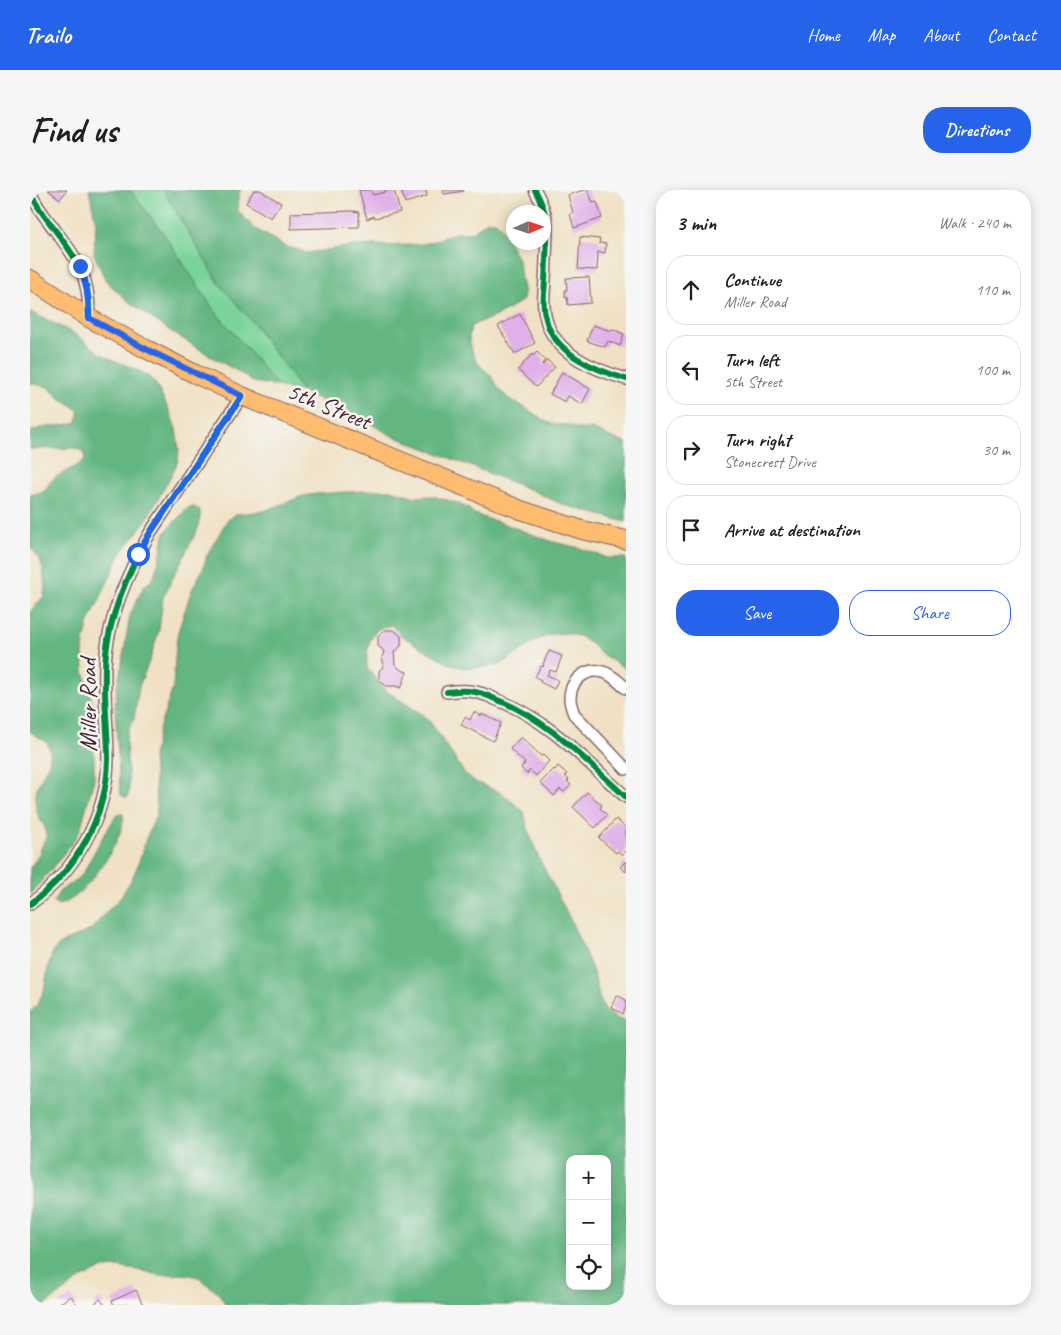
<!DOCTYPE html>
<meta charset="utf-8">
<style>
body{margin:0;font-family:Caveat,sans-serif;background:#f6f6f6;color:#202124}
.controls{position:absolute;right:15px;bottom:15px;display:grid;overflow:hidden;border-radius:10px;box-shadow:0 2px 12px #0003}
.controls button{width:45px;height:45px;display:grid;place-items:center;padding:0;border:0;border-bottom:1px solid #e0e0e0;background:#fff;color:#202124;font:25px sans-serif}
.compass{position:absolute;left:476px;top:15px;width:45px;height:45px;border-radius:50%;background:#fff;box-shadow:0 2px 12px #0003;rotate:87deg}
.stop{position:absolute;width:15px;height:15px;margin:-11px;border:4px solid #2563eb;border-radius:50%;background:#fff}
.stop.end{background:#2563eb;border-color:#fff;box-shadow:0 1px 5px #0008}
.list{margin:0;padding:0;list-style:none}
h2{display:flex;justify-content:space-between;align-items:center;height:65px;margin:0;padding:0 20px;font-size:21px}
h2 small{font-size:16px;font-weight:400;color:#757577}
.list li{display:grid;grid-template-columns:32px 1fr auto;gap:15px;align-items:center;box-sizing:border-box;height:70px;margin:0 10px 10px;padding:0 10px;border:1px solid #e0e0e0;border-radius:20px}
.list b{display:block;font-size:19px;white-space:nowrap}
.list p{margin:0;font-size:16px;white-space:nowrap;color:#757577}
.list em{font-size:16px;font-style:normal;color:#757577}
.actions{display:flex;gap:10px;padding:15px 20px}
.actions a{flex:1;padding:11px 0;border:1px solid #2563eb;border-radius:20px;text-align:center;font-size:18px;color:#2563eb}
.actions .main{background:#2563eb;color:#fff}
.icon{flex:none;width:28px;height:28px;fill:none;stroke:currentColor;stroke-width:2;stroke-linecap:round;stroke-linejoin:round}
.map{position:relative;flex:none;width:596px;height:1115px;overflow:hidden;border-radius:20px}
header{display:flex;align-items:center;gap:30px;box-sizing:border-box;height:70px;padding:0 25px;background:#2563eb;color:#fff}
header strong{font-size:24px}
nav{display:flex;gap:28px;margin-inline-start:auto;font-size:18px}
.intro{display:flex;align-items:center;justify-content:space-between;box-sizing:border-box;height:120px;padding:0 30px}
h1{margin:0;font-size:35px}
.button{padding:12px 22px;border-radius:20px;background:#2563eb;color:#fff;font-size:18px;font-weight:700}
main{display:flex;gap:30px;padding:0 30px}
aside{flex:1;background:#fff;border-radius:20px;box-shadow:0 2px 12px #0003}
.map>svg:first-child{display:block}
.green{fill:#7ad49a;stroke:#627a62}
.forest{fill:#63b682;stroke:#566a56;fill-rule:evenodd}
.building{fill:#e0b0e8}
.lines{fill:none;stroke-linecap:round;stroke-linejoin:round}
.minor-casing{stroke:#846361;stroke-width:14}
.primary-casing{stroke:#846361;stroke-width:20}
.minor{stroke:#fff;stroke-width:11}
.primary{stroke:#fdbc6f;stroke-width:18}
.cycleway-casing{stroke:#f6f6f2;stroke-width:9}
.cycleway{stroke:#00873e;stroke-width:6}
.route{stroke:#2563eb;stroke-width:6}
.labels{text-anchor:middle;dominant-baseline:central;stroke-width:5;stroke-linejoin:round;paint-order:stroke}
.street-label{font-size:24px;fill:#4a1f2b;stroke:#f6f6f2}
</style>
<header>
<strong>Trailo</strong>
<nav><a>Home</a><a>Map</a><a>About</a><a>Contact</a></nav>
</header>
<div class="intro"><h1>Find us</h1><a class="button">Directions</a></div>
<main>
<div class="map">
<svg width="596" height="1115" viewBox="0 0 596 1115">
<rect width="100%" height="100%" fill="#f6f6f2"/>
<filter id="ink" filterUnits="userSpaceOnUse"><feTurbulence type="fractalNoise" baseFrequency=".02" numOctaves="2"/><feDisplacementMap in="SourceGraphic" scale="10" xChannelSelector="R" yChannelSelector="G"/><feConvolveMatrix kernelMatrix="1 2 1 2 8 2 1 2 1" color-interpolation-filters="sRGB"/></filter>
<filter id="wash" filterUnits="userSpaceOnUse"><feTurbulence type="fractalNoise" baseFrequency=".0096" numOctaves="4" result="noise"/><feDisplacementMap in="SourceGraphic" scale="20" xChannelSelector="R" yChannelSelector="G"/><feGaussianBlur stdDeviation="1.12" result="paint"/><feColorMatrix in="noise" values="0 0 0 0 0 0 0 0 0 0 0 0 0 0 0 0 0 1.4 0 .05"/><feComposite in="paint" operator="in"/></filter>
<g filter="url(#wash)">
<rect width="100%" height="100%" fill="#f0e1c4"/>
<path class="green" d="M100,0H133L189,93L225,135L273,202L248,196L183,119L135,46Z"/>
<path class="forest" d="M59,0H100L135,46L183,119L248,196L223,192L209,182L187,170L142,142L99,112L76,91L64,64L66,32Z
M133,0H211L209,3L208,21L224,38L256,57L269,60L277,63L324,56L347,55L356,56L394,54L427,43H441L457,31H466L470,36L488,69L494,105L493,110C485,115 477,121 468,125C459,130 450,131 441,136L439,147L440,156L447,172L462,187L469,199L479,209L491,215L517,232L526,235H538L547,239H562L592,252H596V332L534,315L499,299L361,245L323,224L273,202L225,135L189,93Z
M0,122L43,143L52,149L71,164L90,173L110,181L118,186L125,193L139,220L146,239L149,260L148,270L144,280L117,329L90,365L59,432L54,451L53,462L54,482L62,512L64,534V589L50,640L45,649L20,681L0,704V678L7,668L16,647L15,637L9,628L6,618L5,608L7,598L20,570V560L17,552L0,542V445C2,438 0,429 0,422L14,406L15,396L12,374L4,361L0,358V305L15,301C23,282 40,283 55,270L54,261L44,258L0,259V242C14,235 32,237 47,232L49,222L42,215L33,211L18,197L0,193Z
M346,300H360L386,307L401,306L414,309L427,313L439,319L442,323L455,328L469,332L523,352L550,358L578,368H596V479L570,463L560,453L549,446L535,443L522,444L509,449L470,475L442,478L429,477L416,472L382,452L370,444L361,435L348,439L340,450L337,464V478L354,499L365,507L389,522L401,533L435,584L446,592L473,604L494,622C502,666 527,698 544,738C551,754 559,771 565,788C567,796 568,806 572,814C577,823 586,830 596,831V1115H196L189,1104L169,1087L155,1084L128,1085L114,1081L88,1077L74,1078L50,1089L15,1115H0V823L7,815L14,801L19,773L23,761L33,752L61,740L78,720L88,711L102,689L108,675L116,649L127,624L123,566L129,539L143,498L146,455L148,442L161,402L173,379L177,365L198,329L207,324L234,321L273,306L286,304ZM540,969H577V1096H540Z
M164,317L170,320V327L167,340L133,407L129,440L120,469L109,496L104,529L97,542L96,550L99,601L97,608L91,605L90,599L85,518L87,496L92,474L100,425L114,396L120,392L124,386L130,367L134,345L138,339L158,318Z
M92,623C93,625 94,629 93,631C91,653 53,710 31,714C28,715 26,714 23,713L29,702L52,685L71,650L86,626Z"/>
<g id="blocks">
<path class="building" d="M18,0H37L30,9Z
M224,0H230L251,13L241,28L216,13Z
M329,0H341L343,5L355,2V0H364L370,22L345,28L344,26L337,29Z
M371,0H396L397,6L375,13Z
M413,0H434V1L414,4Z
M554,0H558L563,13L567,12L572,28L544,38L540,24L543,23L538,5Z
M322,21L329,22V37L261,39V23Z
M550,47L570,49L569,53L576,54L575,63L568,62L567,80L548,79Z
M559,87L561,113L538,115L537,107L535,108V100H537L536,88Z
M490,124L505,153L485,164L468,136Z
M563,135L581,141L582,139L594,144L590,156L578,151L575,157L557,151Z
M507,162L515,170L512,174L513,175L517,170L525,177L506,197L488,180L497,169V170L502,164L503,166Z
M532,182L560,199L552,214L538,206L535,212L520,204Z
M354,440H364L371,446V456L364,462L365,474L371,480L377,482L371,498L365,496H356L349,490V481L354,475L352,468L354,461L348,456V447Z
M519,461L532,466L526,482L520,480L517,485L528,490L524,499L510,492L511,490L505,487L511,476L513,477L514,475L513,474Z
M444,522L451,526L452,524L471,533L463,551L431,535L435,527L440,530Z
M491,547L511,566L513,565L519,571L506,586L500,580L497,584L491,578L495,573L480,559Z
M528,576L537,584L535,586L539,590L537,591L541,595L534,602L530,599L524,606L510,593L524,579L525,580Z
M557,602L572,615L570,618L577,625L565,638L543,617Z
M586,629L596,638V661L592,665L588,661L586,663L569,648Z
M596,671V682L590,677Z
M587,805L596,810V817L593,824L581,817Z
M106,1100L113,1115H84L82,1111Z
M41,1106L47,1115H27Z
M70,1109L75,1115H63Z"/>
</g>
</g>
<g filter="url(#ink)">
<use href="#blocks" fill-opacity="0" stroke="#846361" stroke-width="1"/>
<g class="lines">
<g class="minor-casing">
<path id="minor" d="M505,0C511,11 515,20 517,33C517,52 516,71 515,91C514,104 512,117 516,129C524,164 566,180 596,189
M0,2C5,13 12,23 19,32C45,67 60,82 59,128
M596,498C588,492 582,484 573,482C556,477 540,491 540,508C540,514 542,519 544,524L596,579
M417,502C424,501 432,500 439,501C449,502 457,505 465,509C517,528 556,571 596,607
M0,714C46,681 77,626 78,569C78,534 72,499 76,463C81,420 99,380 120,343L212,206"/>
</g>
<g class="primary-casing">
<path id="primary" d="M0,89L59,128L116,159L165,184L212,206L491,320L552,340L596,350"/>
</g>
<use href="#minor" class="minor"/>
<use href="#primary" class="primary"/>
<g class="cycleway-casing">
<path id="cycleway" d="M505,0C511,11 515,20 517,33C517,52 516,71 515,91C514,104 512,117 516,129C524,164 566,180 596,189
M0,2C5,13 12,23 19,32C45,67 60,82 59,128
M417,502C424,501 432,500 439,501C449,502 457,505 465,509C517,528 556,571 596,607
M0,714C46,681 77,626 78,569C78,534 72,499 76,463C81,420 99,380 120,343L212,206"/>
</g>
<use href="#cycleway" class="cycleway"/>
</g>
</g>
<g class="lines" filter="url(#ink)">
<path class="route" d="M50,76C57,93 59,109 59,128L116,159L212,206L120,343L108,364"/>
</g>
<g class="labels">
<g class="street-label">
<text transform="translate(299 216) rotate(22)">5th Street</text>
<text transform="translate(58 515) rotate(-90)">Miller Road</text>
</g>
</g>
</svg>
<div class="controls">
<button>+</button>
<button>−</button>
<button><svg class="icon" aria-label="locate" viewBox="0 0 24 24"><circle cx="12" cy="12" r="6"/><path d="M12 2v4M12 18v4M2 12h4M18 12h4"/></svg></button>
</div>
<svg class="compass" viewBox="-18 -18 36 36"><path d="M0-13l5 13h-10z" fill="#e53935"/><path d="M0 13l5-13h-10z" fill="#757577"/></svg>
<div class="stop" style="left:108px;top:364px"></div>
<div class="stop end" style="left:50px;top:76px"></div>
</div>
<aside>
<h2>3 min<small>Walk · 240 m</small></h2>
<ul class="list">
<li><svg class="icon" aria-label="ahead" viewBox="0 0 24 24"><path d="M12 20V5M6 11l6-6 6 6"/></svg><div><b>Continue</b><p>Miller Road</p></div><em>110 m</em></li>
<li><svg class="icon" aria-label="left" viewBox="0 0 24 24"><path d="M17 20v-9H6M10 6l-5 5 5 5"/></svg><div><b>Turn left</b><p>5th Street</p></div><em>100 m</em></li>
<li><svg class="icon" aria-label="right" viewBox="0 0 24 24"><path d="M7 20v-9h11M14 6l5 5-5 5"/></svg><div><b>Turn right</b><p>Stonecrest Drive</p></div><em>30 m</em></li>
<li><svg class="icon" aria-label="arrive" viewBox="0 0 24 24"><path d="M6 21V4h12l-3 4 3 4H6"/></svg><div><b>Arrive at destination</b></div></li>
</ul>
<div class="actions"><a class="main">Save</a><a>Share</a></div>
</aside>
</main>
